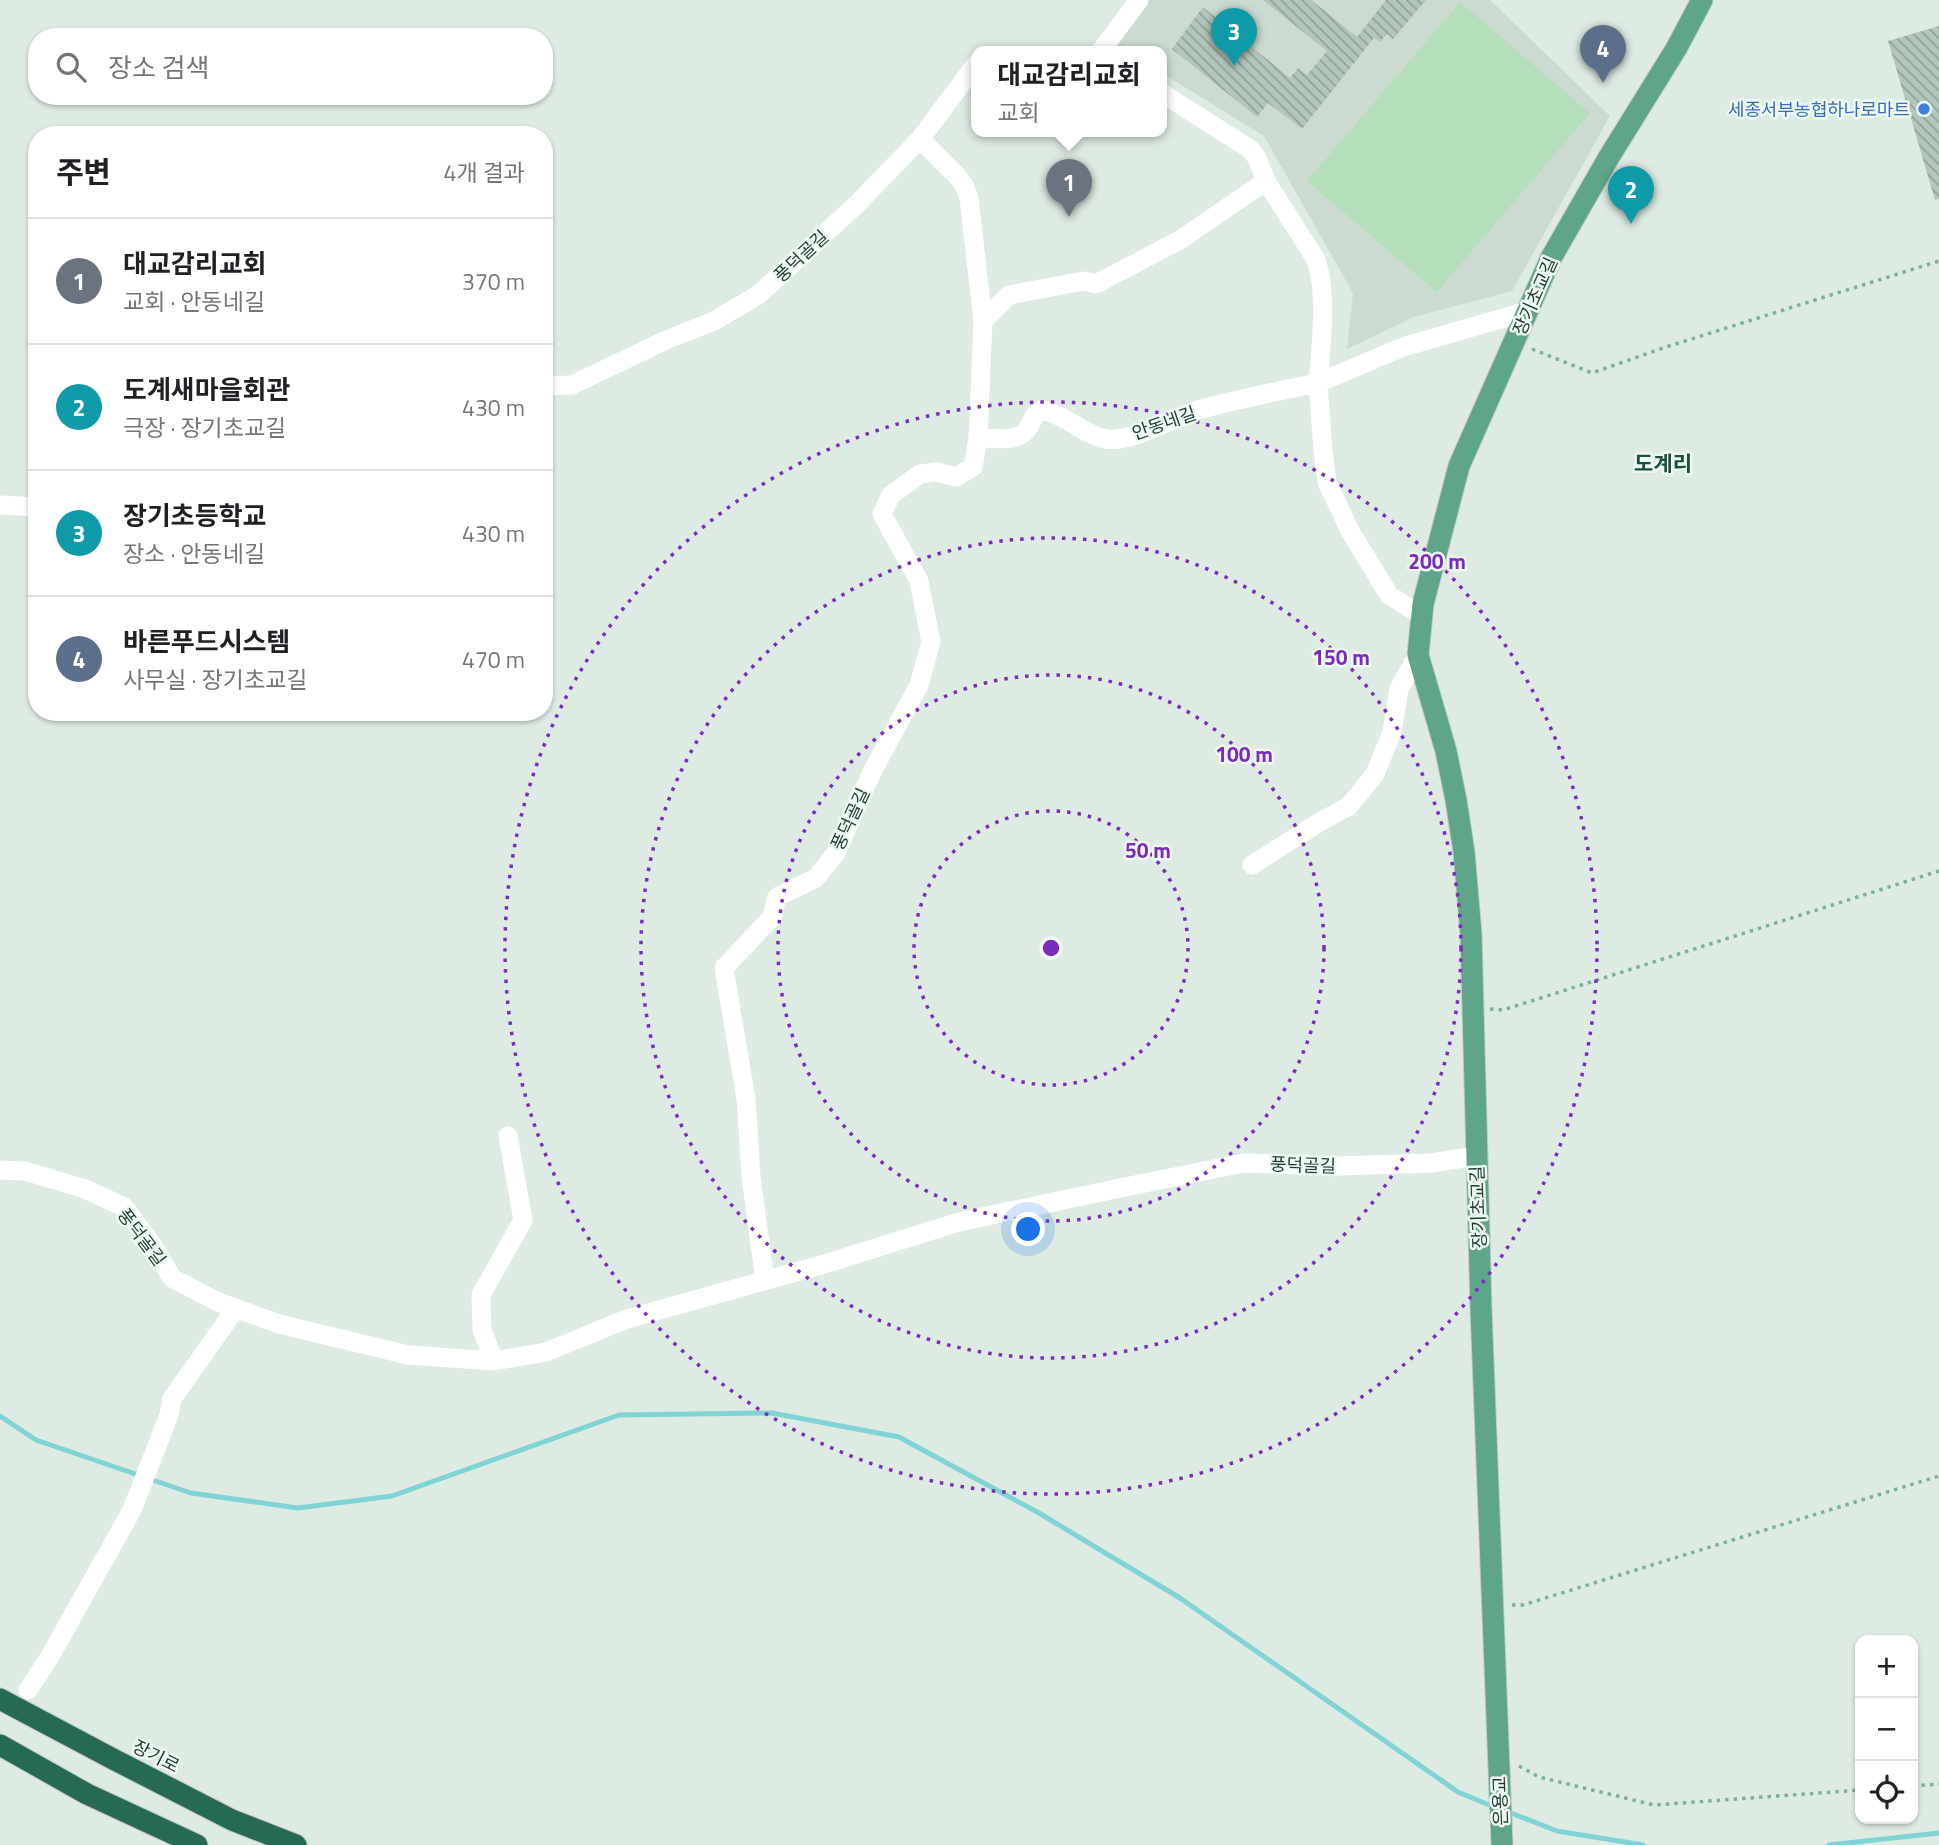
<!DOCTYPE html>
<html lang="ko">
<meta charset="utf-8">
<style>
body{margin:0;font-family:"Titillium Web","Noto Sans KR",sans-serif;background:#f2f2f2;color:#202124}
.controls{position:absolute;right:21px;bottom:21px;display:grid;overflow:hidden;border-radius:14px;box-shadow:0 2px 5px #0004}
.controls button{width:63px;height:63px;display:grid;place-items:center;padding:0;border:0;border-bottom:2px solid #e0e0e0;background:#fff;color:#202124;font:35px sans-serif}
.you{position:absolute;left:1029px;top:1230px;width:24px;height:24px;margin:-18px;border:5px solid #fff;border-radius:50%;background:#1a73e8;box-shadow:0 0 0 10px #1a73e833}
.badge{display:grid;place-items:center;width:46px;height:46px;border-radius:50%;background:#d93025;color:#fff;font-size:23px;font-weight:700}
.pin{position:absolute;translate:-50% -58px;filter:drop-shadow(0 2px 4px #0008)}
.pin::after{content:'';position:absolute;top:37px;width:24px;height:21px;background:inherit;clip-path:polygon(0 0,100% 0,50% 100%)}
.popup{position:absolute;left:971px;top:46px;width:196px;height:91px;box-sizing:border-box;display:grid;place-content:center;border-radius:14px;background:#fff;filter:drop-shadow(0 2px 5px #0005);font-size:23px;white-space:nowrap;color:#757577}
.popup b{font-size:26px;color:#202124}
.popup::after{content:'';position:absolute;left:50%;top:100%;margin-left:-14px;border:14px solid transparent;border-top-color:#fff}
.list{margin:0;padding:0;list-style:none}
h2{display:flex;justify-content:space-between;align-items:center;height:91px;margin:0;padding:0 28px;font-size:30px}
h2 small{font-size:23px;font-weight:400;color:#757577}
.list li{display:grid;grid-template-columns:46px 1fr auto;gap:21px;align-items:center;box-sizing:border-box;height:126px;padding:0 28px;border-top:2px solid #e0e0e0}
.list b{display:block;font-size:26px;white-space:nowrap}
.list p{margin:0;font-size:23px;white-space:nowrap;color:#757577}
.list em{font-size:23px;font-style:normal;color:#757577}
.icon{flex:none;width:38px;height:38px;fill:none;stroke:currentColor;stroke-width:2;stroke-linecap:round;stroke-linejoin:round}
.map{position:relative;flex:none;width:1939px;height:1845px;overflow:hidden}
.search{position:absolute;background:#fff;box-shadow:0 2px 5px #0004;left:28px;top:28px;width:525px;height:77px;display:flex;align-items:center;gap:18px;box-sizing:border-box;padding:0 24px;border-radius:28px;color:#757577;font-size:26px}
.panel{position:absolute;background:#fff;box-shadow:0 2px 5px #0004;left:28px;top:126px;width:525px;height:595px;border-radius:28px}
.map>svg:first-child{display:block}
.built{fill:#ccdbd2}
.pitch{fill:#b4dfba}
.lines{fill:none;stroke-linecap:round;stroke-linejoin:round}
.stream{stroke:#80d4d6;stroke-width:5}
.building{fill:url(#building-back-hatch)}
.major-casing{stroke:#c0c8c5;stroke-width:23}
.highway-casing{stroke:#c0c8c5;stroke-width:23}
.path{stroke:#7bb299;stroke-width:3.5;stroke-dasharray:3.5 5;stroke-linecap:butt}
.minor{stroke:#fff;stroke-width:19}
.major{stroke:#5ea589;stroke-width:21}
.highway{stroke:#276a54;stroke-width:21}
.ring{fill:none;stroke:#7b2cbf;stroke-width:3.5;stroke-dasharray:3.5 7}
.shop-dot{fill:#3f7fe0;stroke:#eef8f2;stroke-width:2.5}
.labels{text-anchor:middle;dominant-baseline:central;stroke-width:5;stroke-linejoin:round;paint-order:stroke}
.shop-label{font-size:18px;fill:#366cbe;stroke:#eef8f2;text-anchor:end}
.street-label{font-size:18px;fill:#1e3c30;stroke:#eef8f2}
.quarter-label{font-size:21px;font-weight:bold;fill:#194f3b;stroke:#eef8f2}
.centre{fill:#7b2cbf;stroke:#eef8f2;stroke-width:3.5}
.ring-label{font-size:21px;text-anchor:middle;font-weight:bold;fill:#7b2cbf;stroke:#eef8f2;stroke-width:5;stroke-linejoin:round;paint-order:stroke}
</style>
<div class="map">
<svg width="1939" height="1845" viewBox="0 0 1939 1845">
<defs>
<pattern id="building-back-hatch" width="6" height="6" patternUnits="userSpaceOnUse" patternTransform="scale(1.75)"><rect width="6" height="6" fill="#b3c6bc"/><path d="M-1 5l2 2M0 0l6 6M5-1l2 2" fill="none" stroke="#91a299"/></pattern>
</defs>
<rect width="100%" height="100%" fill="#deebe3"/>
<path class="built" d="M1145,0H1490L1610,116L1512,291L1414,317L1347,349L1353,293L1264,136L1162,73V51H1125L1113,44Z"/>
<path class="pitch" d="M1460,2L1590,113L1437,292L1307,181Z"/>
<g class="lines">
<path class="stream" d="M0,1416L36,1440L191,1493L298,1508L392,1496L619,1415L772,1413L899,1437L1039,1513L1180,1598L1458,1792L1494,1807
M1506,1811L1557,1831L1643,1845
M1829,1845L1939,1833"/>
</g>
<path class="building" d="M1263,0H1311L1357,37L1386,0H1426L1393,39L1387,34L1380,42L1374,38L1302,129L1268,103L1257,117L1172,49L1203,7L1290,78L1298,68L1307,75L1327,51Z
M1939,26V199L1935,200L1888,41Z"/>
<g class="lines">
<g class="major-casing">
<path id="major" d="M1502,1845L1481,1309L1471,934L1464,852L1456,800L1446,751L1418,655L1423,604L1459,466L1551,258L1609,157L1676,49L1702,0"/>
</g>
<g class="highway-casing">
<path id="highway" d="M0,1699L113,1759L232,1820L296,1845
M0,1745L87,1794L197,1845"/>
</g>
<path class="path" d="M1532,349L1592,373L1666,347L1939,261
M1490,1009L1503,1010L1939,871
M1512,1605H1523L1939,1476
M1519,1766L1539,1777L1654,1805L1860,1790
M1913,1786L1939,1784"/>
<path class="minor" d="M1101,51L1139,0
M976,64L920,139L957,176L964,185L969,198L983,321L1009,295L1084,281L1096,284L1180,240L1266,181
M1162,93L1250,149L1257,158L1266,181L1315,258C1328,288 1321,350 1318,383L1403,347L1528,311
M983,321L978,438C993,438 1020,443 1028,428C1033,419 1033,415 1042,410C1064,414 1086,436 1106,439C1131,443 1172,418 1198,410C1237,399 1278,391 1318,383L1323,451L1327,482L1350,531L1389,595L1422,616
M544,386L572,385L666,340L714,321L758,295L855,206L920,139
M0,505L37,507
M1252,865L1318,823L1349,806L1375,774L1392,732L1399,689L1418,655
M0,1170L25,1171L85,1189L124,1207L154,1247L172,1278L218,1302L279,1324L408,1355L494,1361L546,1352L627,1319L821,1265L959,1222L1120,1188L1244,1163L1340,1166L1432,1163L1476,1156
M765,1281L751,1177L746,1099L724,968L772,917L777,897L816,878L836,853L872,772L919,685L931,642L919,581L882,514L891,495L920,474L937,472L956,477L973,467L978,438
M494,1361L482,1330L481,1295L523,1220L508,1136
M28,1690L49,1658L132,1510L169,1415L172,1399L236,1308"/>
<use href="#major" class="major"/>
<use href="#highway" class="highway"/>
</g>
<g class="ring">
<circle cx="1051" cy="948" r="137"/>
<circle cx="1051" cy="948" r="273"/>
<circle cx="1051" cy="948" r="410"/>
<circle cx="1051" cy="948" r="546"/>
</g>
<circle class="shop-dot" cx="1924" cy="109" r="7"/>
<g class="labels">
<g class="shop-label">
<text x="1910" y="109">세종서부농협하나로마트</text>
</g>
<g class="street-label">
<text transform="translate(801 256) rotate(-43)">풍덕골길</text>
<text transform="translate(1535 296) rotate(-66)">장기초교길</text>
<text transform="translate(1164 423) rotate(-19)">안동네길</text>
<text transform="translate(850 819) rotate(-65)">풍덕골길</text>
<text transform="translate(1303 1165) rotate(2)">풍덕골길</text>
<text transform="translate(1478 1207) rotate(-92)">장기초교길</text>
<text transform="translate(142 1237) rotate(53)">풍덕골길</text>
<text transform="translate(156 1756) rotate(27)">장기로</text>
<text transform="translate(1500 1801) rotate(-92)">은용교</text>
</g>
<g class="quarter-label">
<text x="1663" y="463">도계리</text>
</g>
</g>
<circle cx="1051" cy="948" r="10" class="centre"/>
<g class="ring-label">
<text x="1437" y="569">200 m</text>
<text x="1341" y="665">150 m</text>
<text x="1244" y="762">100 m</text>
<text x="1148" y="858">50 m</text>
</g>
</svg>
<div class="controls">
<button>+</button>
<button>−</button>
<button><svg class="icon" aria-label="locate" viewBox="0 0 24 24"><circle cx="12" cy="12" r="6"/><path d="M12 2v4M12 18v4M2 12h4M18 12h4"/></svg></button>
</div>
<div class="you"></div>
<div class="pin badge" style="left:1069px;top:217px;background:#6b7280">1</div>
<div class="popup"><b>대교감리교회</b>교회</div>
<div class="pin badge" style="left:1631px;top:224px;background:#0f9aa8">2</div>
<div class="pin badge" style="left:1234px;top:66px;background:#0f9aa8">3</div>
<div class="pin badge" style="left:1603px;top:83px;background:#5c6f8a">4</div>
<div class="search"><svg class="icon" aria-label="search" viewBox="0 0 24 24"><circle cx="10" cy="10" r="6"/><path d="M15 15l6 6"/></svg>장소 검색</div>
<section class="panel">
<h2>주변<small>4개 결과</small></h2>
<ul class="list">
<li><span class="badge" style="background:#6b7280">1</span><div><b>대교감리교회</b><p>교회 · 안동네길</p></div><em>370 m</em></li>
<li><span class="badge" style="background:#0f9aa8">2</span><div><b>도계새마을회관</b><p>극장 · 장기초교길</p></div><em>430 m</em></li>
<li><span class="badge" style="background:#0f9aa8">3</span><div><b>장기초등학교</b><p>장소 · 안동네길</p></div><em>430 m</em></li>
<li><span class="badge" style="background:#5c6f8a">4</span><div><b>바른푸드시스템</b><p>사무실 · 장기초교길</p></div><em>470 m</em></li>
</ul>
</section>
</div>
